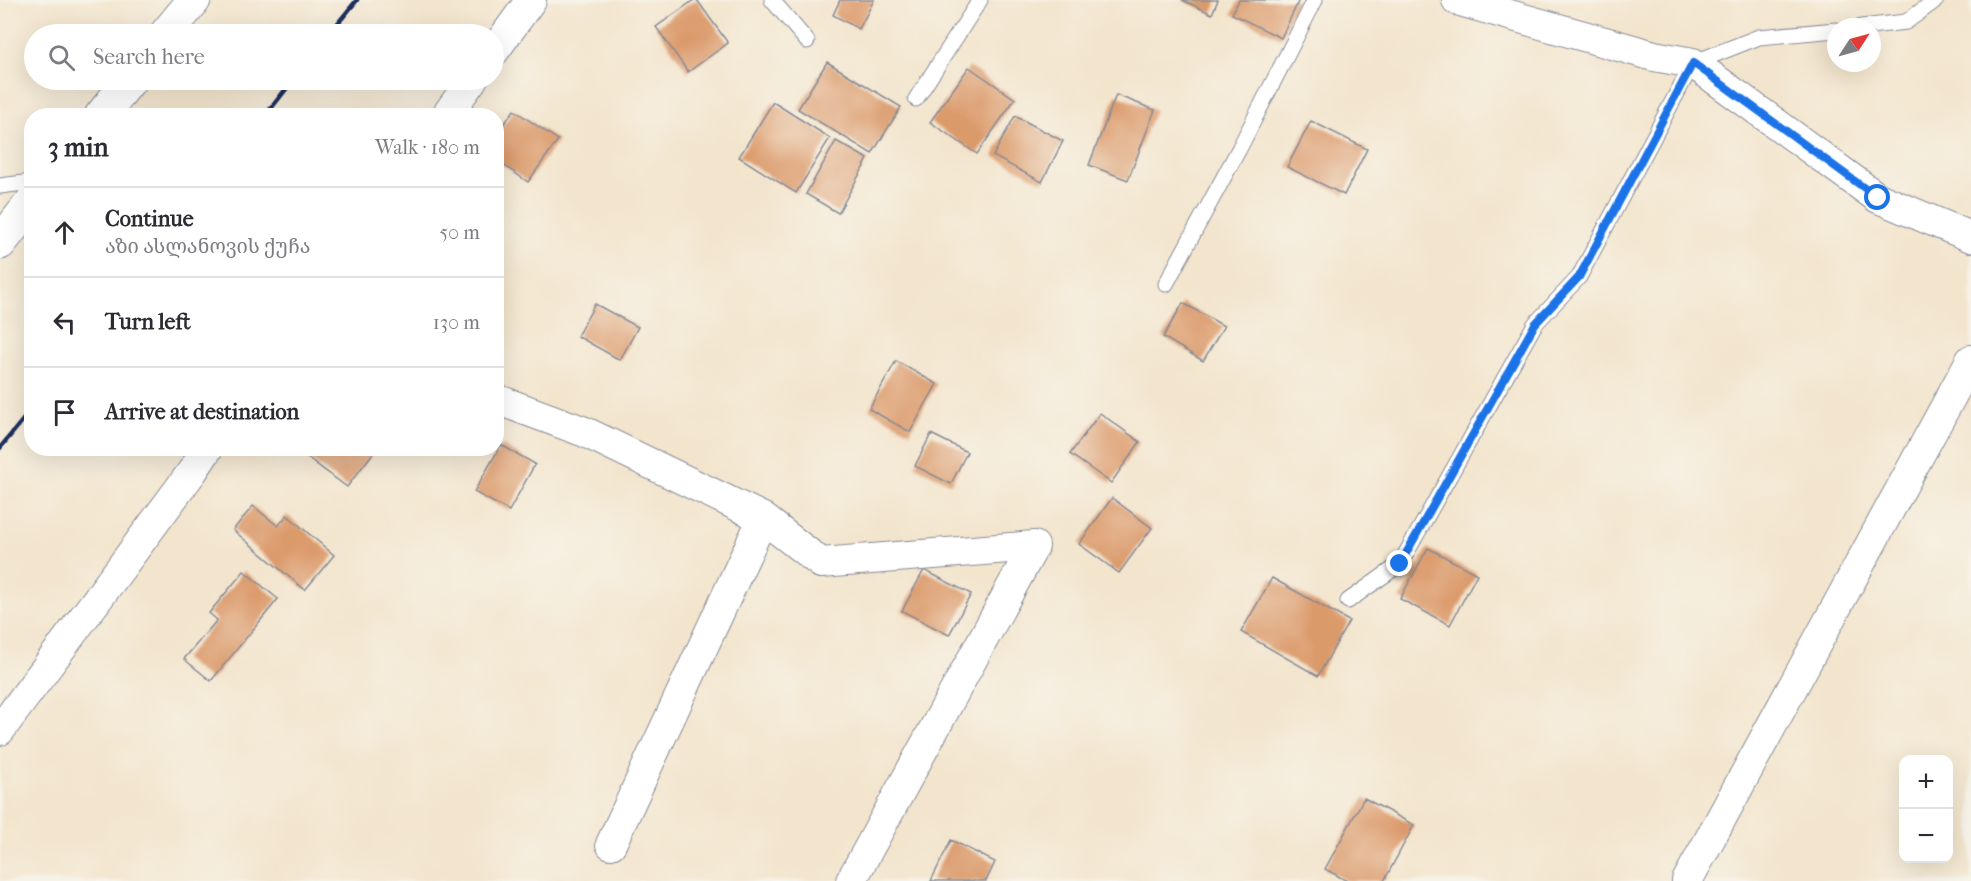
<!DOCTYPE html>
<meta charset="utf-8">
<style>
body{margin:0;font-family:"IM FELL French Canon","Noto Serif Georgian",serif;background:#f2f2f3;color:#2b2b33}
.controls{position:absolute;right:18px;bottom:18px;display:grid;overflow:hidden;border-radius:12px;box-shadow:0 6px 24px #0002}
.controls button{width:54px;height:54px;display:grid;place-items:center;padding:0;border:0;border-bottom:2px solid #e1e1e2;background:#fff;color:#2b2b33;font:30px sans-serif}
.compass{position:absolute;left:1827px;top:18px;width:54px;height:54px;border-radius:50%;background:#fff;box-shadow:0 6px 24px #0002;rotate:54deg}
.stop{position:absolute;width:18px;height:18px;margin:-14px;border:4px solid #1a73e8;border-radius:50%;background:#fff}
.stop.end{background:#1a73e8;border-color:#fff;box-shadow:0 2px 6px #0008}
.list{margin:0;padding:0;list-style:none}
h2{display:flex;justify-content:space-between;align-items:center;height:78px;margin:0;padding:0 24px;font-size:26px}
h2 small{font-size:20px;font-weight:400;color:#7c7c81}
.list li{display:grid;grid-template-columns:39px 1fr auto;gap:18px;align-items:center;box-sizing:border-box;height:90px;padding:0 24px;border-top:2px solid #e1e1e2}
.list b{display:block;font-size:22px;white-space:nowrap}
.list p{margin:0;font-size:20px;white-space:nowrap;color:#7c7c81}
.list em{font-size:20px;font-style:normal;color:#7c7c81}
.icon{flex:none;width:33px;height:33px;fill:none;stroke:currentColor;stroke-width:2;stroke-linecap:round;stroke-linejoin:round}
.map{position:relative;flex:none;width:1971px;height:881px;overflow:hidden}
.search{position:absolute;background:#fff;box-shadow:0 6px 24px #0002;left:24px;top:24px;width:480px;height:66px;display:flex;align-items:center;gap:15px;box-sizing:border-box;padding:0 21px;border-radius:33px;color:#7c7c81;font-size:22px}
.panel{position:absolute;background:#fff;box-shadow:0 6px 24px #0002;left:24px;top:108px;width:480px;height:348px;border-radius:24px}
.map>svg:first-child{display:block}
.building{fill:#db9a6a}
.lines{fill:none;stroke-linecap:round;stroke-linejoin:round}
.service-casing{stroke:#878a96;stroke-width:17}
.minor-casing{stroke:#878a96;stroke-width:32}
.trunk-casing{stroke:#878a96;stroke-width:35}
.service{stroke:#fff;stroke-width:15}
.minor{stroke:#fff;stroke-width:30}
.trunk{stroke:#fff;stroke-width:33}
.rail{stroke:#1b2f5e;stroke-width:4.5}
.route{stroke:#1a73e8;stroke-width:8}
</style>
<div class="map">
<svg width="1971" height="881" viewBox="0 0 1971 881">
<rect width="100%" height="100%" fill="#f7f3e8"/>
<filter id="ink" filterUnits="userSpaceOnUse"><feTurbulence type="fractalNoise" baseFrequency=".0167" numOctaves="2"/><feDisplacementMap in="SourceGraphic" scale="12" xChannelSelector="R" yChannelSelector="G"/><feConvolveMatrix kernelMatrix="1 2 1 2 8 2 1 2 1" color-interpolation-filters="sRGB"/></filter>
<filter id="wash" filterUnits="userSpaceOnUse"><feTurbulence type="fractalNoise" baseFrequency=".008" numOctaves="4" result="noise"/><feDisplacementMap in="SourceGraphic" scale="24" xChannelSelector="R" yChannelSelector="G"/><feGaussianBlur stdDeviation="1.35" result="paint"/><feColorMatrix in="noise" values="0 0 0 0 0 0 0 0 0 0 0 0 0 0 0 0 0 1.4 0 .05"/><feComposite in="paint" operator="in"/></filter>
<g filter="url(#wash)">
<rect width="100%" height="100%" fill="#f3e5cd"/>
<g id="blocks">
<path class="building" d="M694,0H697L728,43L688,72L656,27Z
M840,0H874L859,29L833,15Z
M1182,0H1218L1212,14Z
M1239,0H1299L1281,38L1232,14Z
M827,62L901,107L872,154L798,109Z
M969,67L1015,99L977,154L930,122Z
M1116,95L1155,110L1128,180L1089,165Z
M773,102L830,138L796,193L739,157Z
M514,110L558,140L528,182L496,160V135Z
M1015,116L1063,141L1042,182L993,156Z
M1311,121L1367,149L1344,195L1287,167Z
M836,141L868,159L838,213L806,194Z
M1183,303L1224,326L1203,361L1163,337Z
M595,304L638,327L620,360L577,336Z
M896,361L937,384L910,432L869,409Z
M1100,413L1140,442L1111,483L1070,454Z
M931,434L967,452L951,484L915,466Z
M501,445L535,464L509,511L474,492Z
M308,448H377L347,487L303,454Z
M1112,498L1152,528L1119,573L1079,544Z
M253,506L278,526L287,515L334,555L305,590L233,530Z
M1428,548L1477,574L1450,625L1400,599Z
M924,570L971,594L949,635L902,611Z
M244,571L278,599L211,681L184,659L217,620L209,613Z
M1272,578L1349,621L1318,676L1241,632Z
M1364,798L1414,825L1384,881H1347L1325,869Z
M951,840L995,862L986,881H931Z"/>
</g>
</g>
<g filter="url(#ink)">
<use href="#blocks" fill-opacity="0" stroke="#878a96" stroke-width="1.5"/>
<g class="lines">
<g class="service-casing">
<path id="service" d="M772,0L807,41
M1861,27L1906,22L1936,0
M916,99L980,0
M0,186L32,182
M1166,284L1239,149L1315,0
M1348,601L1400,564L1535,324L1579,277L1693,63L1759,37L1836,30"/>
</g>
<g class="minor-casing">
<path id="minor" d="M1457,0L1654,56L1693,63L1878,198L1971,237
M494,51L531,0
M446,116L472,80
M496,399L585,432L763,518L821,563L1034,546L851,881
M0,730L192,472L208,448
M611,844L763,518
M1687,881L1971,360"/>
</g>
<g class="trunk-casing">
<path id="trunk" d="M166,34L194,0
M101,116L130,80
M0,243L32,202"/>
</g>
<use href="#service" class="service"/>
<use href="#minor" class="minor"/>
<use href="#trunk" class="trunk"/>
<path class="rail" d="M329,34L357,0
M265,116L293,80
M0,448L32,409"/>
</g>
</g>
<g class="lines" filter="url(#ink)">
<path class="route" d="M1400,564L1535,324L1579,277L1693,63L1878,198"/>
</g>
</svg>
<div class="controls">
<button>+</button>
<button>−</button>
</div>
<svg class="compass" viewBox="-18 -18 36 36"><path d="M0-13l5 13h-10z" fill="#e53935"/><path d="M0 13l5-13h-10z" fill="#7c7c81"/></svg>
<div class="stop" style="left:1878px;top:198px"></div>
<div class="stop end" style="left:1400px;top:564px"></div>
<div class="search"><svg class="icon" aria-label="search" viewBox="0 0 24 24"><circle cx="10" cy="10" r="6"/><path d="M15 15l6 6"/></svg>Search here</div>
<section class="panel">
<h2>3 min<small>Walk · 180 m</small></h2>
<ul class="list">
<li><svg class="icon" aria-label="ahead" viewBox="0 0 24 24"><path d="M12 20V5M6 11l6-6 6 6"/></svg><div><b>Continue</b><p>აზი ასლანოვის ქუჩა</p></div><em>50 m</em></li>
<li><svg class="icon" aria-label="left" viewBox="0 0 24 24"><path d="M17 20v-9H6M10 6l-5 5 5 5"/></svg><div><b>Turn left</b></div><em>130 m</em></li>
<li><svg class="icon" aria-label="arrive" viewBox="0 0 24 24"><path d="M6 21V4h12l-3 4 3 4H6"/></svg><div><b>Arrive at destination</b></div></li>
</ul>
</section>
</div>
